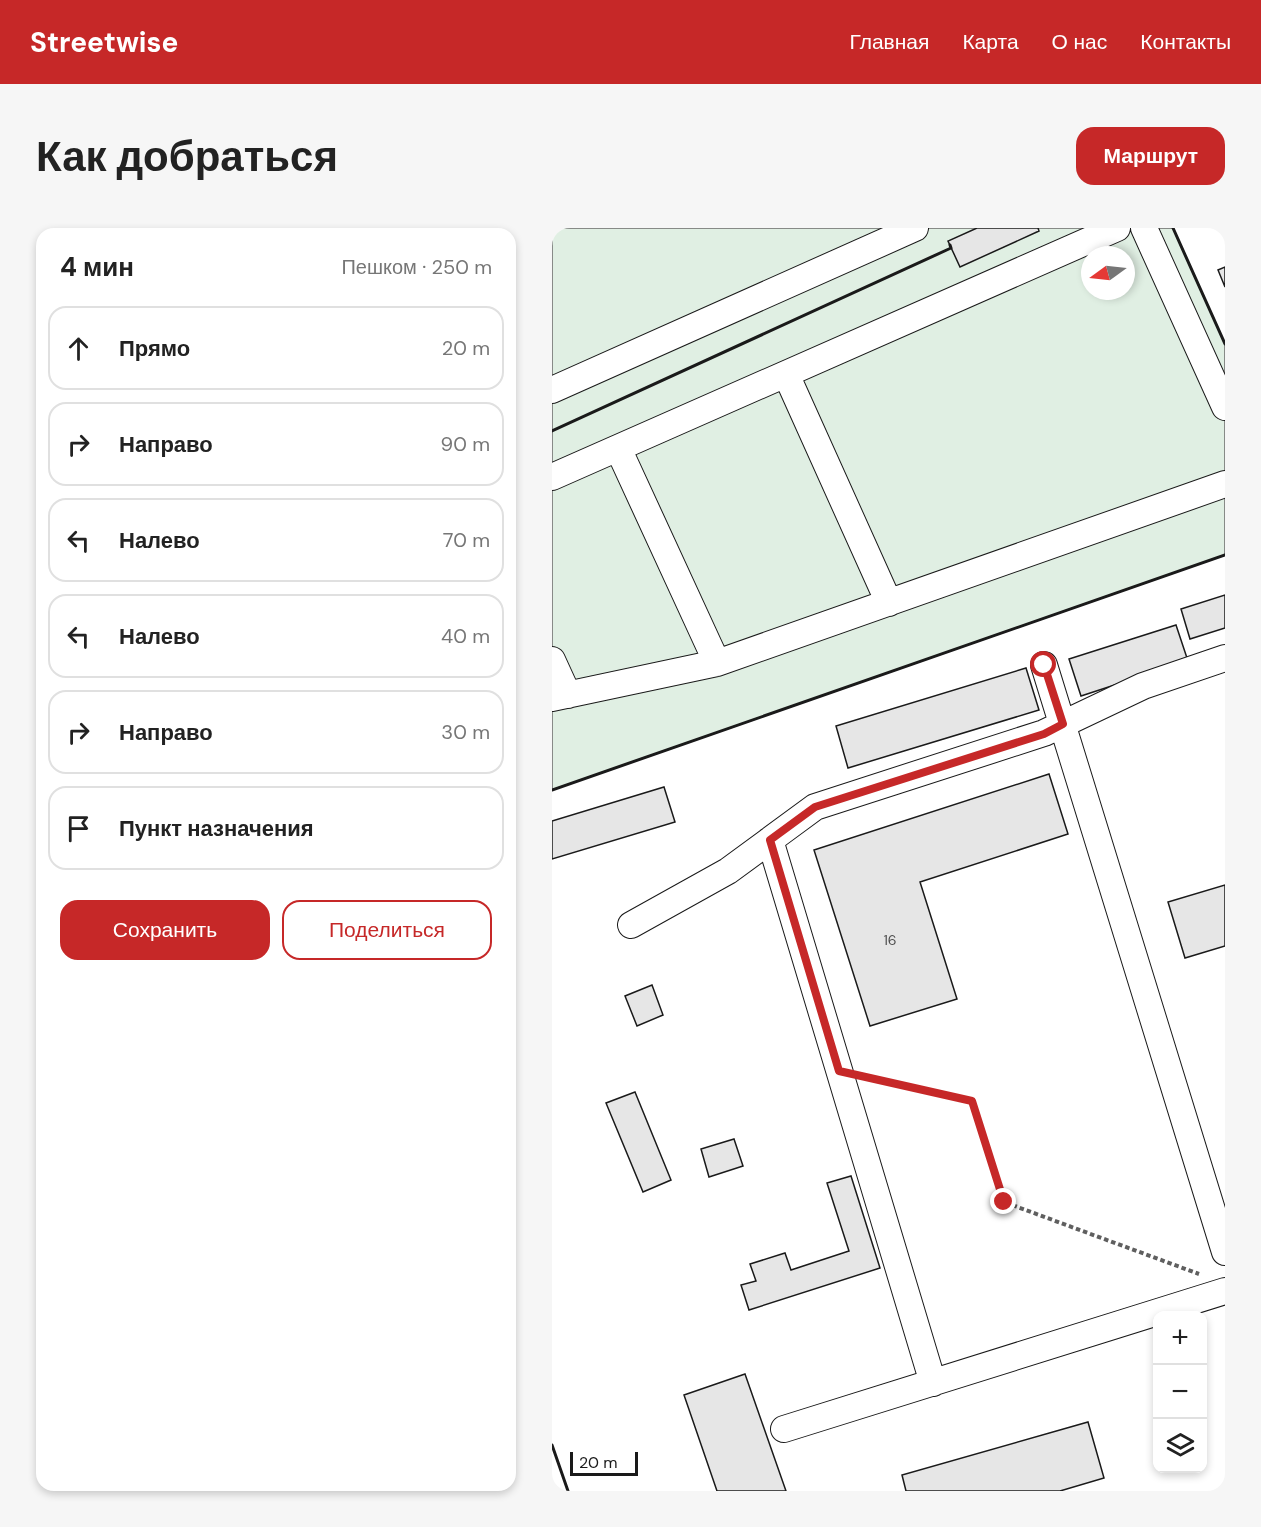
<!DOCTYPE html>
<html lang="ru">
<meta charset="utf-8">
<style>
body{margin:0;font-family:"DM Sans",sans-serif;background:#f6f6f6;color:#222}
.controls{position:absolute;right:18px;bottom:18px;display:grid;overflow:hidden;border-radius:12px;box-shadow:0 3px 9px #0003}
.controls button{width:54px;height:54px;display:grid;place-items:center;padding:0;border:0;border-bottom:2px solid #e0e0e0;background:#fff;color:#222;font:30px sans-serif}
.compass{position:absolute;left:529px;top:18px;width:54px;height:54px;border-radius:50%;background:#fff;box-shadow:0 3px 9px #0003;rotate:255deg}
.scale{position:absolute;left:18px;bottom:15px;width:68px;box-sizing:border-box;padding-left:6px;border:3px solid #1a1a1a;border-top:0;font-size:16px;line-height:21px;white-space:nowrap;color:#1a1a1a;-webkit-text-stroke:4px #fff;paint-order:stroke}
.stop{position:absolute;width:18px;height:18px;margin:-14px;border:4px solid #c62828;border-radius:50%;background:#fff}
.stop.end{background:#c62828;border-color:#fff;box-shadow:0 2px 6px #0008}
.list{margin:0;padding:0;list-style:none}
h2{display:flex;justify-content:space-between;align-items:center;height:78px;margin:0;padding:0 24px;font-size:26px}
h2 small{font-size:20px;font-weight:400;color:#767676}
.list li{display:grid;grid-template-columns:39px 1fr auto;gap:18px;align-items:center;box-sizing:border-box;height:84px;margin:0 12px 12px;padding:0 12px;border:2px solid #e0e0e0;border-radius:18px}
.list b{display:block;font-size:22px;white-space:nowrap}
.list em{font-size:20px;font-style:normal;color:#767676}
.actions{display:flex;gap:12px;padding:18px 24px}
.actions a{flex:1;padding:14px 0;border:2px solid #c62828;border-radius:18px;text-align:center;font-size:21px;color:#c62828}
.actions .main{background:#c62828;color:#fff}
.icon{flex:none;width:33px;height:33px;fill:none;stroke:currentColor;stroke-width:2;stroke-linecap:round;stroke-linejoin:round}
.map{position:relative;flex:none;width:673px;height:1263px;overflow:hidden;border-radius:18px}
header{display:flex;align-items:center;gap:36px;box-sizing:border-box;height:84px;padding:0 30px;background:#c62828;color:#fff}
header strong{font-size:28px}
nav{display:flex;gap:33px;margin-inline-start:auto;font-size:21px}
.intro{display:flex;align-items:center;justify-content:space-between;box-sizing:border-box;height:144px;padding:0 36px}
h1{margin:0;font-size:42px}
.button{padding:15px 27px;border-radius:18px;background:#c62828;color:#fff;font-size:21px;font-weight:700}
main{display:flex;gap:36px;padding:0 36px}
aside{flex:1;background:#fff;border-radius:18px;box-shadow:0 3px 9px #0003}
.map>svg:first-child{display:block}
.green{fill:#e0efe3;stroke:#6a6a6a;stroke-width:1.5;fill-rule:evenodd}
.building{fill:#e6e6e6;stroke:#1a1a1a;stroke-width:1.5}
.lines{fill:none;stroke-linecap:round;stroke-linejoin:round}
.minor-casing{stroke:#1a1a1a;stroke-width:28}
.path{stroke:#5f5f5f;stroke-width:4;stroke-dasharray:4.5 3;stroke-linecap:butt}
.minor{stroke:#fff;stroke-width:26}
.wall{stroke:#1a1a1a;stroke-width:3}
.route{stroke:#c62828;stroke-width:8}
.labels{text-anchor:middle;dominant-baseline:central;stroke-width:4.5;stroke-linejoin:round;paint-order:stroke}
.number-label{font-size:14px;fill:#4d4d4d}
</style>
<header>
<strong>Streetwise</strong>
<nav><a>Главная</a><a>Карта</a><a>О нас</a><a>Контакты</a></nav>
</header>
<div class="intro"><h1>Как добраться</h1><a class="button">Маршрут</a></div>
<main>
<aside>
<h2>4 мин<small>Пешком · 250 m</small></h2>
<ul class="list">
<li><svg class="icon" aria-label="ahead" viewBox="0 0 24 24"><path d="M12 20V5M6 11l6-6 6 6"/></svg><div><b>Прямо</b></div><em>20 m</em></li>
<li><svg class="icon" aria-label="right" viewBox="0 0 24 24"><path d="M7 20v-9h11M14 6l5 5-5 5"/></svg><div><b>Направо</b></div><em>90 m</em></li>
<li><svg class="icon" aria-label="left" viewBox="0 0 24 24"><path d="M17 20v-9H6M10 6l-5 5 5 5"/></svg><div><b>Налево</b></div><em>70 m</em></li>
<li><svg class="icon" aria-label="left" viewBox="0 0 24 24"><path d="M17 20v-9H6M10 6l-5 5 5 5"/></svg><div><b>Налево</b></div><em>40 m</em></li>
<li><svg class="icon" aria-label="right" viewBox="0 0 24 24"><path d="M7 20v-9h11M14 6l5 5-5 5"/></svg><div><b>Направо</b></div><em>30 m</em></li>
<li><svg class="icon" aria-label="arrive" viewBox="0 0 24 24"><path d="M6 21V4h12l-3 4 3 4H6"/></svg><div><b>Пункт назначения</b></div></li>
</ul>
<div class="actions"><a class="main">Сохранить</a><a>Поделиться</a></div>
</aside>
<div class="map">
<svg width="673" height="1263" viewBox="0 0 673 1263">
<rect width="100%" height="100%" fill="#fff"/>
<path class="green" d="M0,0H621L673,116V327L0,562ZM538,27H574V63H538Z"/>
<path class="building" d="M425,0H486L487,3L408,39L396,13Z
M673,39V59L666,42Z
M673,367V400L638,411L629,381Z
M624,397L636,433L529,468L517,431Z
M474,440L487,482L296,540L284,498Z
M497,546L516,606L368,654L405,771L318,798L262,622Z
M112,559L123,594L0,631V593Z
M673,657V718L633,730L616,674Z
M100,757L111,787L85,798L73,768Z
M83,864L119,952L91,964L54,875Z
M182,911L191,938L157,949L149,921Z
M299,948L328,1040L197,1082L189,1057L204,1053L198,1036L233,1025L239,1042L297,1023L275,955Z
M193,1146L234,1263H165L132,1167Z
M536,1194L552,1250L508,1263H354L350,1247Z"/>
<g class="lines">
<g class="minor-casing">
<path id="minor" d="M592,0L673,179
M234,146L337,375
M0,162L363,0
M66,220L165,435
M0,249L565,0
M0,432L16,467
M492,437L673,1024
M0,470L165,435L673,256
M218,612L381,1155
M79,697L176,643L263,579L492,505L591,458L673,430
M232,1201L673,1063"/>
</g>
<path class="path" d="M313,848L420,873L452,974L647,1046"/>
<use href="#minor" class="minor"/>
<path class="wall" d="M621,0L673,116
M0,203L399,20L398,17
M0,562L673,327
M0,1217L16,1263"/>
</g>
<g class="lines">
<path class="route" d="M452,974L420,873L287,843L218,612L263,579L492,506L511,496L492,437"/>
</g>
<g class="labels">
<g class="number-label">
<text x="338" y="712">16</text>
</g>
</g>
</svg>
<div class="controls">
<button>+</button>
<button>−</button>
<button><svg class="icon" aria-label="layers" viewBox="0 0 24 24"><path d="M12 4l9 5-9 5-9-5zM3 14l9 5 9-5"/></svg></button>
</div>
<svg class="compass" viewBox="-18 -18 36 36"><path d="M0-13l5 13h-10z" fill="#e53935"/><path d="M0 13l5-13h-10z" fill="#767676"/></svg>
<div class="scale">20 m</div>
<div class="stop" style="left:492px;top:437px"></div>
<div class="stop end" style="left:452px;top:974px"></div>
</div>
</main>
